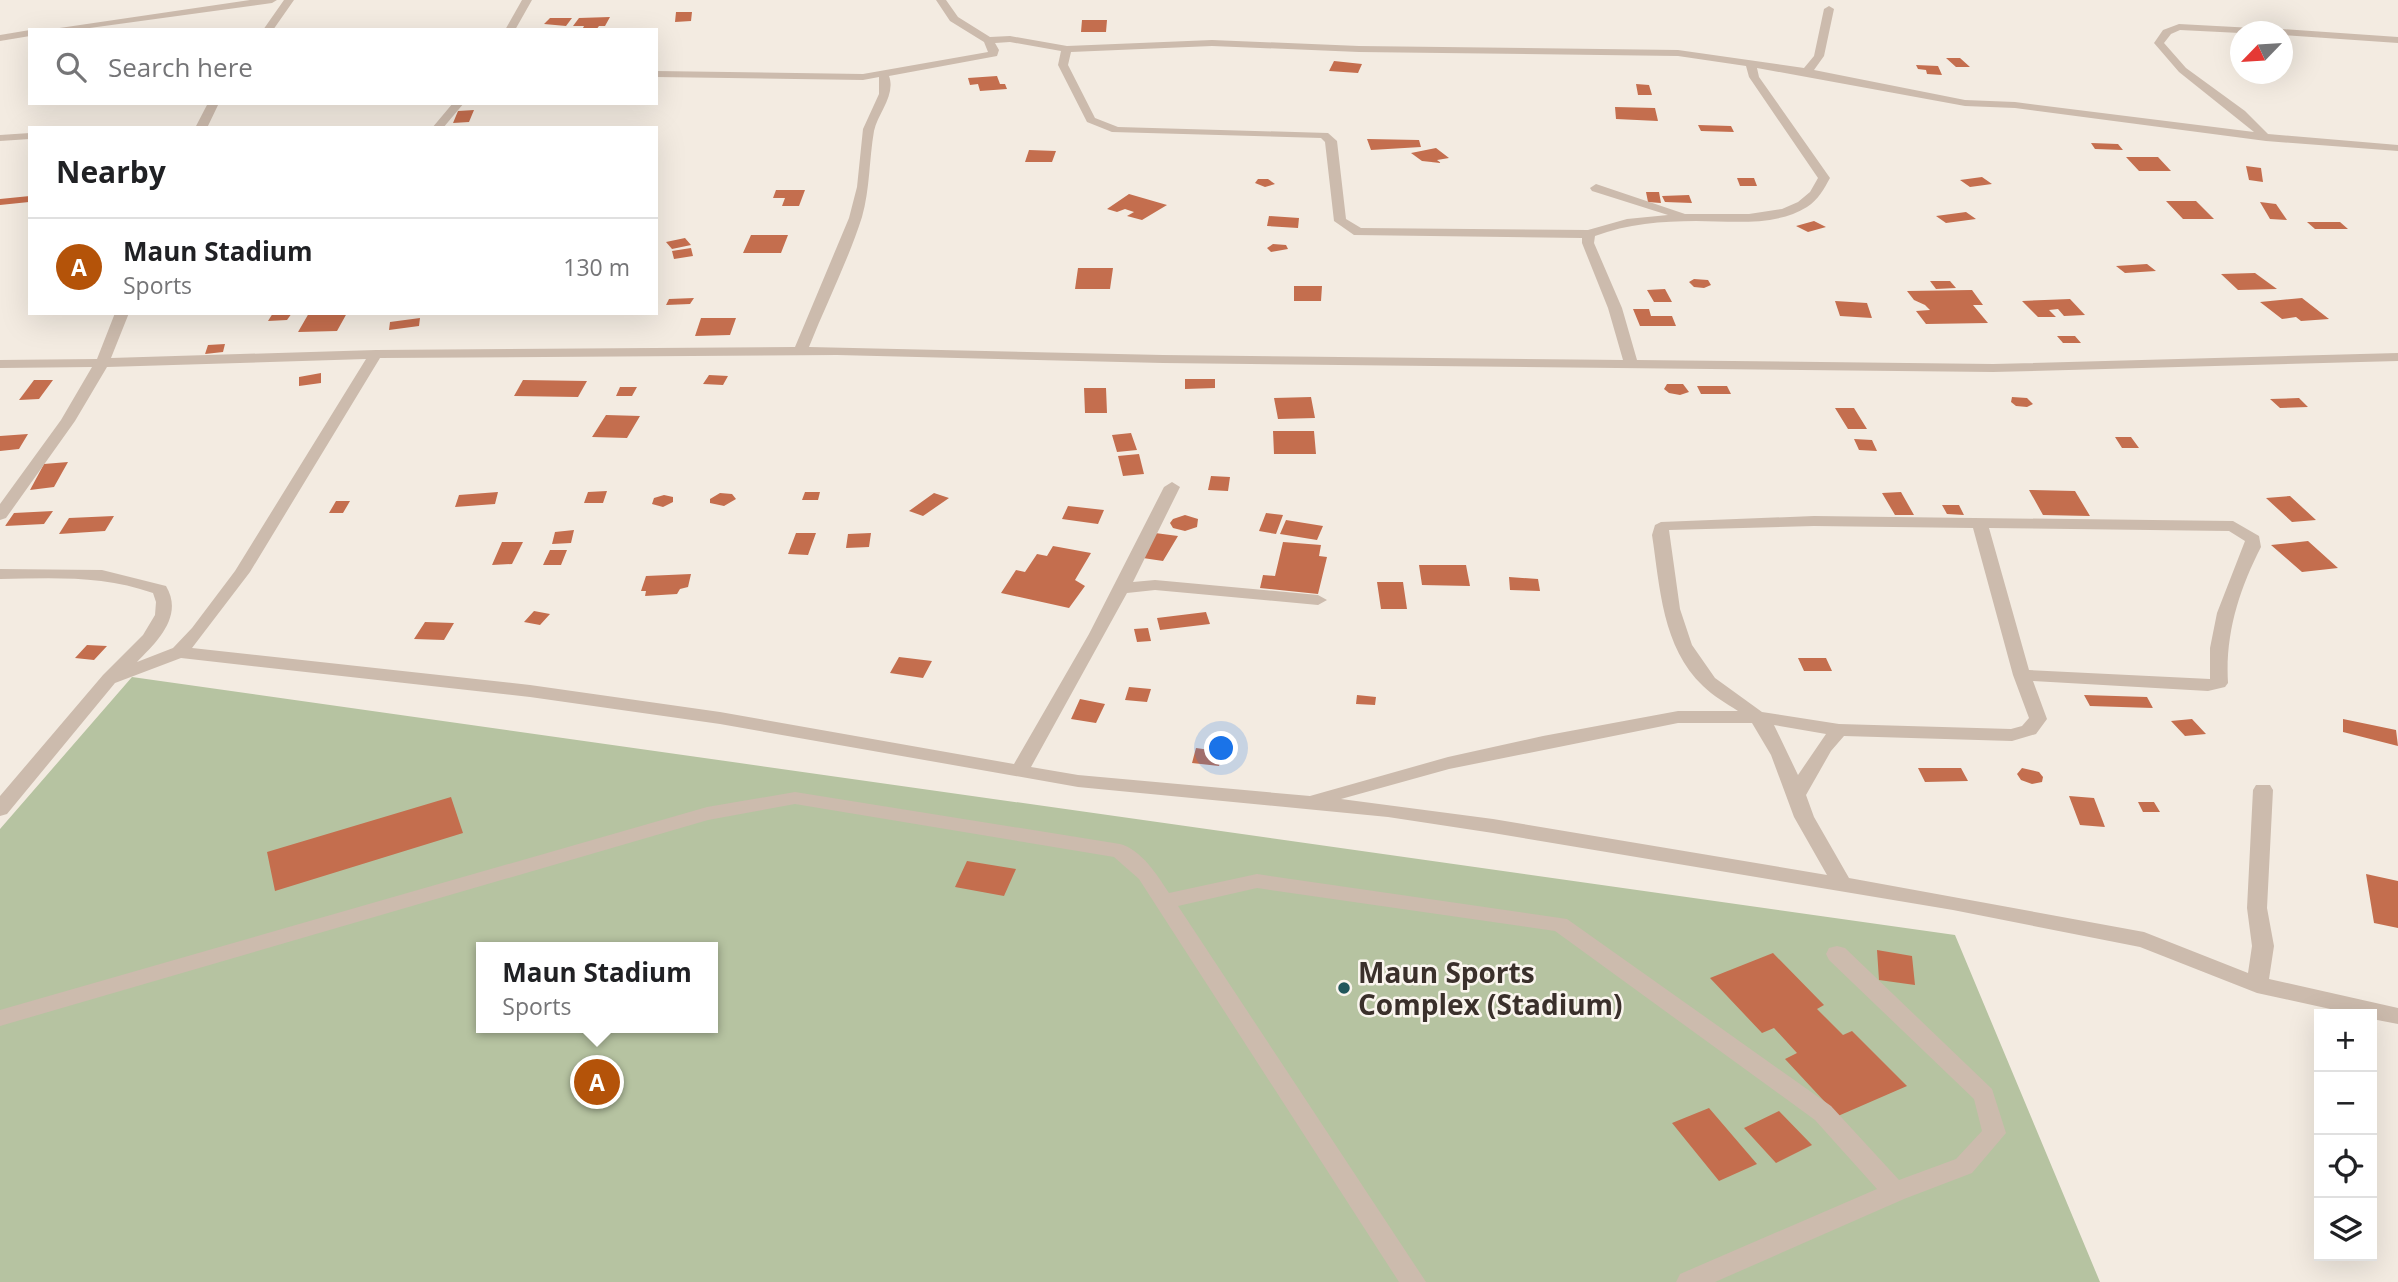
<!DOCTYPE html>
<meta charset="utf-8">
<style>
body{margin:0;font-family:"Open Sans",sans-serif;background:#f2f2f2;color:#202124}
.controls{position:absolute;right:21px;bottom:21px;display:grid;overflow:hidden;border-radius:0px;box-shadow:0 7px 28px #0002}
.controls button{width:63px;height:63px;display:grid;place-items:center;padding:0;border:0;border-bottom:2px solid #e0e0e0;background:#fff;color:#202124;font:35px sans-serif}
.compass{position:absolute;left:2230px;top:21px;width:63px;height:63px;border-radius:50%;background:#fff;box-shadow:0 7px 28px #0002;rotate:245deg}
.you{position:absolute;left:1222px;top:749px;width:24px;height:24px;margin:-18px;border:5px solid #fff;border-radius:50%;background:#1a73e8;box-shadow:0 0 0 10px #1a73e833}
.badge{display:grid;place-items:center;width:46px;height:46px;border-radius:50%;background:#b45309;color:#fff;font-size:23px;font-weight:700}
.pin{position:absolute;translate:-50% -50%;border:4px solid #fff;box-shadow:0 2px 7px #0006}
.popup{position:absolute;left:476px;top:942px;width:242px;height:91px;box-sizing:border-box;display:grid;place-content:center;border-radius:0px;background:#fff;filter:drop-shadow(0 2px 5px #0005);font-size:23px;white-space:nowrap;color:#757577}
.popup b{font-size:26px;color:#202124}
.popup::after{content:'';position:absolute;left:50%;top:100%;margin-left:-14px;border:14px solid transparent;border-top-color:#fff}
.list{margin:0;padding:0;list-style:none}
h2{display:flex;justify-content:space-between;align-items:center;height:91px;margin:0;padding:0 28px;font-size:30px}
h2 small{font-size:23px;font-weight:400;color:#757577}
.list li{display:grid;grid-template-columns:46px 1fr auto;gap:21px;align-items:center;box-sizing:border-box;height:98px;padding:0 28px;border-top:2px solid #e0e0e0}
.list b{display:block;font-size:26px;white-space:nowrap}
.list p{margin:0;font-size:23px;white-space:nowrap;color:#757577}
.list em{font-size:23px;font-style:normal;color:#757577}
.icon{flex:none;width:38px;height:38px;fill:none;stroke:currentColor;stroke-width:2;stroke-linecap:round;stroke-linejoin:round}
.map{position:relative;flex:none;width:2398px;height:1282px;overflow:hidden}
.search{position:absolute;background:#fff;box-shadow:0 7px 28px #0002;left:28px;top:28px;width:630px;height:77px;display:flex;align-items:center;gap:18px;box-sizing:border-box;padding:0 24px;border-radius:0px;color:#757577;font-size:26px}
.panel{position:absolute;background:#fff;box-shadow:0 7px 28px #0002;left:28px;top:126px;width:630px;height:189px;border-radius:0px}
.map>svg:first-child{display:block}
.green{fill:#b6c3a1;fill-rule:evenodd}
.building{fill:#c46e4e}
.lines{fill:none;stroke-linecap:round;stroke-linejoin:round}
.service{fill:#ccbbad;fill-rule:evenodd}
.minor{fill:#ccbbad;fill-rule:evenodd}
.poi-dot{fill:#21565b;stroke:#faf5ee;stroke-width:2.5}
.labels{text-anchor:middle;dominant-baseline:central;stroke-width:5;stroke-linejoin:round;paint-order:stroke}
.near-poi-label{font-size:28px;font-weight:bold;fill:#3a302b;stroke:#faf5ee;text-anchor:start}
</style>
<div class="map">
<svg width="2398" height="1282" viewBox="0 0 2398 1282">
<rect width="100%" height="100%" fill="#f3ebe1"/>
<path class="green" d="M132,677L1955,935L2100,1282H0V829ZM482,947H712V1028H482Z"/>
<path class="building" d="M676,12H692L691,21L675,22Z
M610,17L605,26H599L596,30H582L584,26H573L579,18Z
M550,18H572L566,26L544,24Z
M1082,20H1107L1106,32H1081Z
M1946,58H1960L1970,67H1956Z
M1334,61L1362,64L1358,73L1329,71Z
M1916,65L1938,66L1942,75L1927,74L1926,70L1918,69Z
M997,76L1000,84H1005L1007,89L980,91L978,84L970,85L968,78Z
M1636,84L1649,85L1652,95H1638Z
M1615,107L1655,108L1658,121L1616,119Z
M474,110L469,122L453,123L458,111Z
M1698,125L1731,126L1734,132L1701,131Z
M1367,139L1419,140L1421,147L1371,150Z
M2091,143L2118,144L2123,150L2095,149Z
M1436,148L1449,158L1437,160L1441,163L1422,161L1411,153Z
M1029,150L1056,151L1052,162H1025Z
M2126,157H2158L2171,171H2139Z
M2246,166L2261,168L2263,182L2249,180Z
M1982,177L1992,184L1970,187L1960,180Z
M1737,178H1754L1757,186H1740Z
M1268,179L1275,184L1265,187L1255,183L1258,179Z
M776,190H805L799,206H782L785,198H773Z
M1646,192H1659L1661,203L1648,202Z
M1129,194L1167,205L1142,220L1127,216L1134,212L1125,209L1117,212L1107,209Z
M1689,195L1692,203L1665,202L1662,196Z
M30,196L29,202L0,205V199Z
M2166,201H2196L2214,219H2183Z
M2260,202L2276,204L2287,220L2270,219Z
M1966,212L1976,219L1946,223L1936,216Z
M1269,216L1299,218L1298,228L1267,226Z
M1814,221L1826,227L1808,232L1796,226Z
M2307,222H2340L2348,229H2315Z
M751,235H788L781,253H743Z
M685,238L691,245L672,249L666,242Z
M1273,244L1286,245L1288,249L1271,252L1267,248Z
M691,248L693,256L674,259L672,251Z
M2147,264L2156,271L2125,273L2116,266Z
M1078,268H1113L1110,289H1075Z
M2255,273L2277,289L2238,290L2221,274Z
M1694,279L1708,280L1711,285L1704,288L1694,287L1689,282Z
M1930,281H1950L1956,288L1936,289Z
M1294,286H1322L1321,301H1294Z
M1665,289L1672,302H1654L1647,290Z
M1972,290L1983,305H1973L1988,323L1926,324L1916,311L1930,310L1925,305L1914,300L1907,291Z
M694,298L690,304L666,305L669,299Z
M2302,298L2329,319L2301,321L2296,317L2282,319L2260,302Z
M2070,299L2085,315L2064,316L2058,309L2049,310L2056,317H2038L2022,301Z
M1835,301L1867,303L1872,318L1840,316Z
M1633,309H1649L1651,316H1672L1676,326H1640Z
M273,313H292L287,320L268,321Z
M309,313H347L337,331L298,332Z
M420,318L419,326L389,330L390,322Z
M701,318H736L730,335L695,336Z
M2057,336H2075L2081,343H2063Z
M225,344L223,352L205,354L208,345Z
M321,373V383L299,386V377Z
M709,375L728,376L723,385L703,384Z
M1185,379H1215V388L1185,389Z
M34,380H53L39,399L19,400Z
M523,380L587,381L578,397L514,396Z
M1667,384H1683L1689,392L1680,395L1669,393L1664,389Z
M1697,386H1727L1731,394H1701Z
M620,387H637L632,396H616Z
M1084,388H1106L1107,413H1085Z
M1311,397L1315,418L1278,419L1274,398Z
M2012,397L2027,398L2033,404L2027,407L2016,406L2011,402Z
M2299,398L2308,407L2280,408L2270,399Z
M1835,408H1854L1867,429H1848Z
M606,415L640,416L627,438L592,437Z
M1273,431H1314L1316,454H1274Z
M1131,433L1137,450L1117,452L1112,435Z
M28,434L19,449L0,451V436Z
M2115,437H2131L2139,448H2122Z
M1854,439L1872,440L1877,451L1859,450Z
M1139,454L1144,474L1123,476L1118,456Z
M68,462L54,487L30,490L44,464Z
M1211,476L1230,477L1228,491L1208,490Z
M2029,490L2075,491L2090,516L2043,515Z
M607,491L603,503H584L588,492Z
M498,492L495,504L455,507L459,495Z
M805,492H820L818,500H802Z
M1901,492L1914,515H1895L1882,493Z
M720,493L732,494L736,499L724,506L710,503V499Z
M934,493L949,498L923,516L909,511Z
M664,495L673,497V502L663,507L652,504L654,498Z
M2290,496L2316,520L2292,522L2266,498Z
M336,501H350L343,513H329Z
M1942,505H1959L1964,515L1947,514Z
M1068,506L1104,510L1098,524L1062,519Z
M53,511L44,524L5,526L14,513Z
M1266,513L1283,515L1276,534L1259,531Z
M1185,515L1198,519L1197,527L1185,531L1173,528L1170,523L1173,519Z
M114,516L105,531L59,534L69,518Z
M1286,520L1323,526L1317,540L1280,534Z
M574,530L571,543L552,544L555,532Z
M796,533H816L808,555L788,554Z
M871,533L869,547L846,548L848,534Z
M1155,533L1178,536L1163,561L1143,558Z
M2308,541L2338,568L2302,572L2271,545Z
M502,542H523L512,564L492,565Z
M1283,542L1321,545L1319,556L1327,557L1318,594L1260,588L1263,575L1275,576Z
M1053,546L1091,553L1075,580L1085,586L1069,608L1001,593L1016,570L1025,572L1037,554L1047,556Z
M550,550H567L561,565H543Z
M1419,565H1466L1470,586L1422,585Z
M691,574L688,587L680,589L677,594L645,596L646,591H641L646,576Z
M1509,577L1538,579L1540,591L1510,590Z
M1377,582H1403L1407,609H1381Z
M534,611L550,614L540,625L524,622Z
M1206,612L1210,624L1160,630L1157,618Z
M425,622L454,623L444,640L414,639Z
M1148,628L1151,641L1137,642L1134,629Z
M87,645L107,646L94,660L75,658Z
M899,657L932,661L923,678L890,673Z
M1798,658H1826L1832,671H1804Z
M1129,687L1151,689L1147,702L1125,700Z
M1357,695L1376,697L1375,705L1356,704Z
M2084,695L2147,697L2153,708L2090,706Z
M1080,699L1105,704L1096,723L1071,719Z
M2192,719L2206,734L2185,736L2171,721Z
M2343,719L2396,730L2398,746L2343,732Z
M1196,748L1224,752L1219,766L1192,763Z
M1918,768H1961L1968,781L1925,782Z
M2022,768L2039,772L2043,777L2042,782L2032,784L2021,780L2017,774Z
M2069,796L2094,798L2105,827L2080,825Z
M451,797L463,833L275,891L267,852Z
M2138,802H2154L2160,812H2143Z
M967,861L1016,869L1004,896L955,887Z
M2366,874L2398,881V928L2374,923Z
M1877,950L1912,956L1915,985L1879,980Z
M1773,953L1824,1005L1817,1009L1843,1035L1852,1031L1907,1086L1838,1116L1785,1059L1797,1053L1774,1028L1762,1033L1710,978Z
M1709,1108L1757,1164L1719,1181L1672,1123Z
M1779,1111L1812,1145L1776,1163L1744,1128Z"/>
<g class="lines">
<path class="service" d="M795,792L1120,844C1142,850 1157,875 1169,893L1257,874L1567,919L1831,1106L1899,1180L1956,1159L1982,1131L1974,1099L1829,960L1826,954L1829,948L1837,946L1845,948L1992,1089L2006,1133L1972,1173L1904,1199L1715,1282H1676L1680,1274L1877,1189L1815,1120L1555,931L1257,888L1178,906L1426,1282H1399L1139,879L1114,857L795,804L708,820L0,1026V1010L707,807Z"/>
<path class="minor" d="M250,0H277L272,3L75,30H46Z
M284,0H294L273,30H263Z
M522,0H532L515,30H505Z
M936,0H946L958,17L990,37L1010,36L1067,46L1212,40L1359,46L1678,50L1804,68L1814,56L1824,9L1829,6L1834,9L1824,56L1814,70L1965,100L2015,102L2254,132L2179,72L2154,43L2163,30L2179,24L2272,29L2277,32L2240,33L2180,30L2171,34L2164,43L2186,68L2245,111L2268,134L2398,145V151L2266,141L2015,108L1965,106L1757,68L1759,77L1830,178C1824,189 1818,200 1807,207C1775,227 1731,221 1696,221C1662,221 1627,224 1595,236L1594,243L1622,308L1637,360L1993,364L2398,353V361L1993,372L1163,363L837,355L380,358L250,572L192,648L530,685L720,712L1014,764L1089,634L1164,487L1172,482L1180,487L1133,582L1155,580L1318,595L1327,600L1318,605L1155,590L1127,593L1031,767L1078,775L1310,796L1448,757L1543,736L1678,711H1738C1726,703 1713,696 1703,686C1662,647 1660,587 1652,535L1655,525L1661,522L1814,516L2233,521L2259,536L2261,547C2239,590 2225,634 2228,683L2225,687L2208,691L2033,681L2047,719L2036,734L2012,741L1844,736L1831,751L1806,795L1814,817L1849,878L2144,932L2248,973L2252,946L2247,908L2253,790L2256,785H2270L2273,790L2267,908L2274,946L2269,979L2398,1008V1024L2372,1019V1014H2353L2257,993L2140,947L1953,910L1493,833L1388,817L1078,787L720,724L530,697L181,658L115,683L7,814L0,816V796L103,675L143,635L155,615L156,602L153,593C103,575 52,578 0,579V569L102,570L166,586C184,616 157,642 137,662L173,648L192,628L235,571L366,359L107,367L75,421L6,518L0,520V504L61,420L92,367L0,368V360L97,359L115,313H129L111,358L376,350L795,347L849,218L857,187L863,129L879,94V77L863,80L656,77V71L863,74L988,52L984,42L950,21ZM1010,42L1061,51L1058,65L1087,122L1112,132L1321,138L1325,142L1334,221L1354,235L1582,238V243L1608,308L1623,360L1163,355L809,347C826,304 848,261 862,217C870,189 869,160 874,131C878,113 896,95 889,76L997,56L999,50L995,43ZM1212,46L1359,52L1678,56L1746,66L1749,77L1818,178L1810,192L1798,202L1782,209L1749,214H1685L1596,184L1590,188L1592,191L1668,215L1627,219L1588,230L1361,228L1346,219L1337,141L1328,133L1118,127L1095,118L1068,65L1071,52ZM1814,526L1973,528L2013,675L2029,718L2022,726L2011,729L1839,724L1762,712L1715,678L1692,645L1680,609L1669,530ZM1989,528L2229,531L2245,541L2217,613L2210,648V679L2029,670ZM1678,723H1752L1771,755L1794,817L1827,875L1493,819L1341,799L1449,769ZM1774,725L1826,734L1798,775Z
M2282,29L2398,37V43L2282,35V32H2277Z
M30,30V36L0,41V35Z
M208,103H219L207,128H195Z
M453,103H464L443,128H432Z
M30,133V139L0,141V135Z"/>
</g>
<circle class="poi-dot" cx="1344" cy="988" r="7"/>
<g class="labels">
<g class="near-poi-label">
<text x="1358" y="972">Maun Sports<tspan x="1358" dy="32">Complex (Stadium)</tspan></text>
</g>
</g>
</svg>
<div class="controls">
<button>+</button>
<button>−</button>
<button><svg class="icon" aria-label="locate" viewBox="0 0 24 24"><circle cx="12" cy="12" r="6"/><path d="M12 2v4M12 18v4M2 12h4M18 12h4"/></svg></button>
<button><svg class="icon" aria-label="layers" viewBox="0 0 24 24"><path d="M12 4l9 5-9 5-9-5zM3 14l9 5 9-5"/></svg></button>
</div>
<svg class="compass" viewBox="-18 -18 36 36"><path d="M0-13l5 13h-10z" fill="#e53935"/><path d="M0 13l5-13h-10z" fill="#757577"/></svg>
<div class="you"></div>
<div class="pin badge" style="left:597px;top:1082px">A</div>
<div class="popup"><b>Maun Stadium</b>Sports</div>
<div class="search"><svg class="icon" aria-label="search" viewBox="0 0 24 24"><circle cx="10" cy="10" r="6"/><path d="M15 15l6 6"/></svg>Search here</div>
<section class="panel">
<h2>Nearby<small></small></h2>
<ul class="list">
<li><span class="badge">A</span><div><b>Maun Stadium</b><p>Sports</p></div><em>130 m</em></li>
</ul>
</section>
</div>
